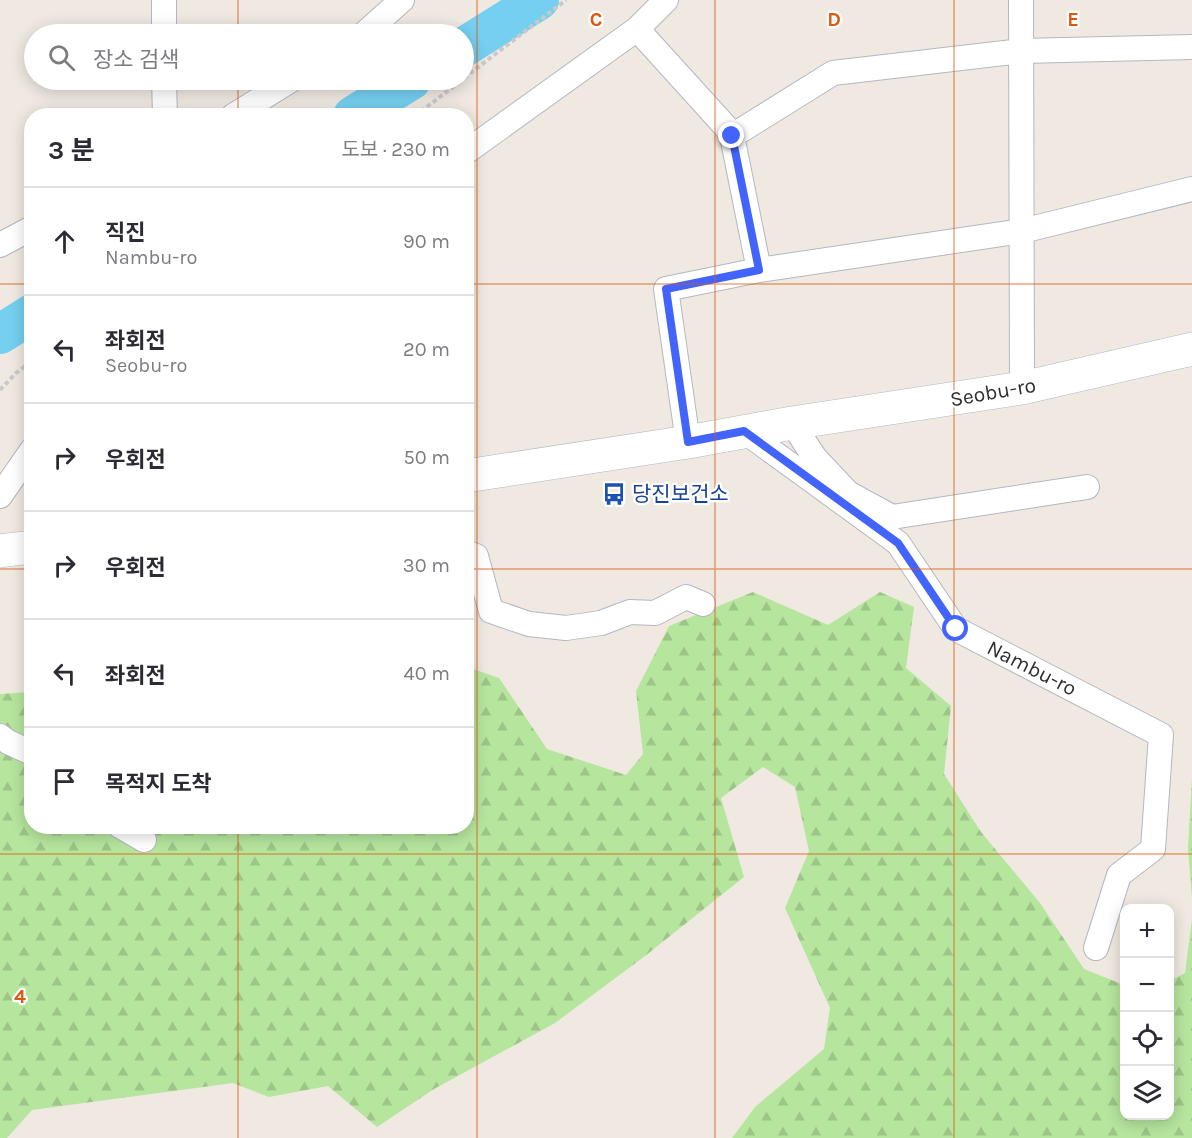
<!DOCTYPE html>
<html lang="ko">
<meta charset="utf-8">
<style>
body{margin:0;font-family:Karla,"Noto Sans KR",sans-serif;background:#f2f2f3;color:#2b2b33}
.controls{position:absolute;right:18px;bottom:18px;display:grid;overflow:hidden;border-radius:12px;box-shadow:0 3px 15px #0003}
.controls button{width:54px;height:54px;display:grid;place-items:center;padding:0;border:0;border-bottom:2px solid #e1e1e2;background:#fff;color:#2b2b33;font:30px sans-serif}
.stop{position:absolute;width:18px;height:18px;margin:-14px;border:4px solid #4264fb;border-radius:50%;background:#fff}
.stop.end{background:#4264fb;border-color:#fff;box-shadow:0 2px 6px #0008}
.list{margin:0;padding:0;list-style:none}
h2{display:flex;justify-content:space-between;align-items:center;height:78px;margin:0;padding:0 24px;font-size:26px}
h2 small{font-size:20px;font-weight:400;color:#7c7c81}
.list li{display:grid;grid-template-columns:39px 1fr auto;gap:18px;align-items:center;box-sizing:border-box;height:108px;padding:0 24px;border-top:2px solid #e1e1e2}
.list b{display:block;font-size:22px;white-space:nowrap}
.list p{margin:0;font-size:20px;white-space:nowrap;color:#7c7c81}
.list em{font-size:20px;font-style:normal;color:#7c7c81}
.icon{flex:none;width:33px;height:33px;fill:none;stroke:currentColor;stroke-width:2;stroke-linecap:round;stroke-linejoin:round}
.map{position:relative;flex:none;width:1192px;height:1138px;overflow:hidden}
.search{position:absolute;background:#fff;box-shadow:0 3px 15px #0003;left:24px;top:24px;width:450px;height:66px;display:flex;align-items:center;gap:15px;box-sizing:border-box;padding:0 21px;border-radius:33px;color:#7c7c81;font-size:22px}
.panel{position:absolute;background:#fff;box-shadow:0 3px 15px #0003;left:24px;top:108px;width:450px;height:726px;border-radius:24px}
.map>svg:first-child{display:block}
.forest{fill:url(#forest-firs)}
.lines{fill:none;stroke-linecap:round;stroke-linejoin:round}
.river{stroke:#75cff0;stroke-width:40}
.minor-casing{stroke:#b4b7c1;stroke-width:26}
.secondary-casing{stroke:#b4b7c1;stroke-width:34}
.path{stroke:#c9c9c9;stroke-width:4;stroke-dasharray:4.5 3;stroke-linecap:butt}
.minor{stroke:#fff;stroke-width:24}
.secondary{stroke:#fff;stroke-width:33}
.route{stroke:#4264fb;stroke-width:8}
.grid{fill:none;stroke:#df570e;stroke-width:1.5;stroke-opacity:0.55}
.labels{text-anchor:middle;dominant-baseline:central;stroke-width:4.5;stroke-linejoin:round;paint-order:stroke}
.street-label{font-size:21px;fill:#2e2e2e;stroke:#fff}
.transit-label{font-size:21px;fill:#164399;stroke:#fff;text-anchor:start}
.grid-label{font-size:20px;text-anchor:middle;font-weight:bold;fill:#df570e;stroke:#fff;stroke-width:4.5;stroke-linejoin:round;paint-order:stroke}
</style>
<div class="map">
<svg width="1192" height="1138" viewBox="0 0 1192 1138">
<defs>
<pattern id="forest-firs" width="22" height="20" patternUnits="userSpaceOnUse" patternTransform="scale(1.5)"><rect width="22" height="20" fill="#b6e59e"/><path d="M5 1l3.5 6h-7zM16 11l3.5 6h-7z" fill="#9dc588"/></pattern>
</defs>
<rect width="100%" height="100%" fill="#efe9e1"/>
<path class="forest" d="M753,592L828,625L880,592L914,607L906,668L951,706L944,774L981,832L1040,903L1084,969L1124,985V1116H1170V981L1185,973L1192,919V1138H732L755,1107L824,1049L830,1008L785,908L809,851L795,787L763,767L721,798L744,877L645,956L555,1023L434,1089L377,1127L328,1086L269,1097L233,1083L32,1110L7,1138H0V694L31,692L32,826H466L467,667L499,678L547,749L626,775L643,754L636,691L669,626Z
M1192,778V899L1188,848Z"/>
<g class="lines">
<path class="river" d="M464,47L539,0
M353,116L411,80
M0,334L32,314"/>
<g class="minor-casing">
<path id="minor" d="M164,0V34
M1021,0L1022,388
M637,29L666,0
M364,34L402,0
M164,80L165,116
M233,116L291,80
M732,136L833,73L1021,51L1192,47
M466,152L637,29L725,126L732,136L759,270L666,289L688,442
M0,245L32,228
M759,270L1022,231L1192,189
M792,423L815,458L848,493L892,517L1087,487
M744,431L898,543L956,629L1161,735L1153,849L1119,875L1096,948
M0,496L32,450
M466,552L476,556L491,611L529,624L566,628L601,623L630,612L655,613L686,597L703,604
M0,736L8,742L32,753
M120,826L144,840"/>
</g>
<g class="secondary-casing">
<path id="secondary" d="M466,476L688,442L792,423L1022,388L1192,349
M0,551L32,547"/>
</g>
<path class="path" d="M464,78L566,0
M415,116L462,80
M0,390L16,373L32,361"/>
<use href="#minor" class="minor"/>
<use href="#secondary" class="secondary"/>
</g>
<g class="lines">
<path class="route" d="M732,136L759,270L666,289L688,442L744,431L898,543L956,629"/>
</g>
<path class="grid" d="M238,0V34M477,0V1138M715,0V1138M954,0V1138M238,80V116M0,284H32M466,284H1192M0,569H32M466,569H1192M238,826V1138M0,854H1192"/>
<defs>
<g id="bus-bare" transform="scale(1.8)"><path d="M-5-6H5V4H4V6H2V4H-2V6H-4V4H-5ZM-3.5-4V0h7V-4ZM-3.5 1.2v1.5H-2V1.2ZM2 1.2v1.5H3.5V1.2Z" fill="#1a4fb4" stroke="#fff" stroke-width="2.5" paint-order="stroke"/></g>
</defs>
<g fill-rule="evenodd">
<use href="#bus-bare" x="614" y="494"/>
</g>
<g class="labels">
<g class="street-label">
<text transform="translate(993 392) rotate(-10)">Seobu-ro</text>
<text transform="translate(1032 668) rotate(27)">Nambu-ro</text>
</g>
<g class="transit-label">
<text x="632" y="494">당진보건소</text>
</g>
</g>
<g class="grid-label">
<text x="596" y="26">C</text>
<text x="834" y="26">D</text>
<text x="1073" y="26">E</text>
<text x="20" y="1003">4</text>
</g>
</svg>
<div class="controls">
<button>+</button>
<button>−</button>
<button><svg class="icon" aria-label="locate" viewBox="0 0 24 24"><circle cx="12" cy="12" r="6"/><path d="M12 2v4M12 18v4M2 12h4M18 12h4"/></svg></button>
<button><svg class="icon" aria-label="layers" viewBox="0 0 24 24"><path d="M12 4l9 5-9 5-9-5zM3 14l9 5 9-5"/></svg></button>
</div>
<div class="stop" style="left:956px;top:629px"></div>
<div class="stop end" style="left:732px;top:136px"></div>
<div class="search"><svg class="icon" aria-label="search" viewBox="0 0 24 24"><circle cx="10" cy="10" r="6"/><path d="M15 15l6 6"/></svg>장소 검색</div>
<section class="panel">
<h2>3 분<small>도보 · 230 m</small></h2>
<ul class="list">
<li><svg class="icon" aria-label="ahead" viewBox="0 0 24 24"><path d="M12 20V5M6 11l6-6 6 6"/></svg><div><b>직진</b><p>Nambu-ro</p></div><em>90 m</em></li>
<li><svg class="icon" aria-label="left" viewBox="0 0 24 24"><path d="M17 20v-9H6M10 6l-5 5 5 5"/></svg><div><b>좌회전</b><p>Seobu-ro</p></div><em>20 m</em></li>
<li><svg class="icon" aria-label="right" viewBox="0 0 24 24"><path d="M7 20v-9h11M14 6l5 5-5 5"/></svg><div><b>우회전</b></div><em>50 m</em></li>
<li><svg class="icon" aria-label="right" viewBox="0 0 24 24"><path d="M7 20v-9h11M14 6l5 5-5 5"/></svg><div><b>우회전</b></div><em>30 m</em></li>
<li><svg class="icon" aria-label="left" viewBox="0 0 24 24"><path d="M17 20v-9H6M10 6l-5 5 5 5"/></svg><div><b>좌회전</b></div><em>40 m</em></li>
<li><svg class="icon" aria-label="arrive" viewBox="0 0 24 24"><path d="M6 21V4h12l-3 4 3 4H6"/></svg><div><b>목적지 도착</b></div></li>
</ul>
</section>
</div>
